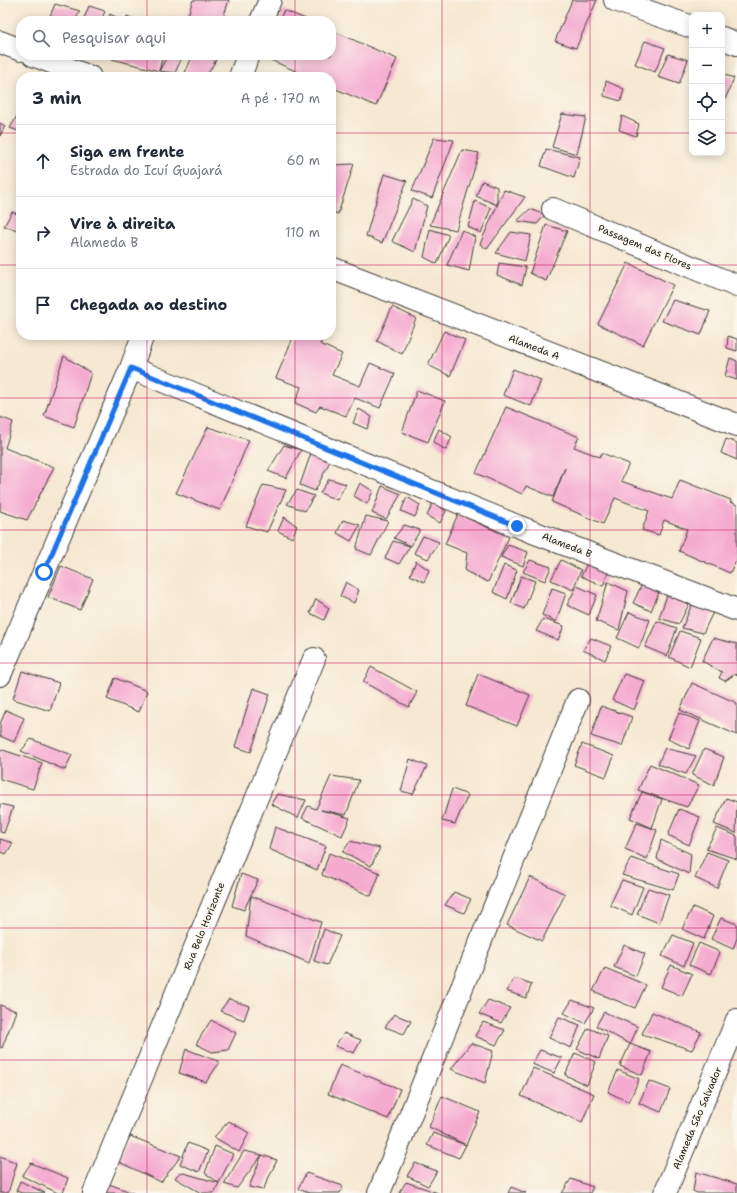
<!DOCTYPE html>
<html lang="pt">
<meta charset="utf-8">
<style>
body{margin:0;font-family:"Shantell Sans",sans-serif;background:#f6f6f7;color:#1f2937}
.controls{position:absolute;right:12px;top:12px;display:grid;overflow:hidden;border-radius:8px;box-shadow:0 2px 10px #0003}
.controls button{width:36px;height:36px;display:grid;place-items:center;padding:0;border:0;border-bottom:1px solid #e0e1e3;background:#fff;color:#1f2937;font:20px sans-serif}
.stop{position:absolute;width:12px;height:12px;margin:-9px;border:3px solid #1a73e8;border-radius:50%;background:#fff}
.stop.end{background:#1a73e8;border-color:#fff;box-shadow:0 1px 4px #0008}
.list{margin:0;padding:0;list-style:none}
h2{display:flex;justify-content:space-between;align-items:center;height:52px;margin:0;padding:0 16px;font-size:17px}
h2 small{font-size:13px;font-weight:400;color:#747a83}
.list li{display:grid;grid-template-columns:26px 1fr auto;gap:12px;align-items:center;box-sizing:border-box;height:72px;padding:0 16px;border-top:1px solid #e0e1e3}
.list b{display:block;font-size:15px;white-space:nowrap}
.list p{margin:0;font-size:13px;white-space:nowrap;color:#747a83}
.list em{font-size:13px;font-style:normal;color:#747a83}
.icon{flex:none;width:22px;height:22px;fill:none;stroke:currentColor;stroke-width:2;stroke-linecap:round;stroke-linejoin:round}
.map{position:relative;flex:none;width:737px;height:1193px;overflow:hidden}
.search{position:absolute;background:#fff;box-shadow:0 2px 10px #0003;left:16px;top:16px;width:320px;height:44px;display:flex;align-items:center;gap:10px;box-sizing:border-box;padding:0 14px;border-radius:16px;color:#747a83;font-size:15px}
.panel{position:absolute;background:#fff;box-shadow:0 2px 10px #0003;left:16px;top:72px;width:320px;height:268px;border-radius:16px}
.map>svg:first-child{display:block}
.building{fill:#f5aad0}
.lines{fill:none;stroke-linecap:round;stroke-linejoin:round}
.minor-casing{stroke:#3d3b37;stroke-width:24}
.minor{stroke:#fff;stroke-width:22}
.route{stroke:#1a73e8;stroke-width:5}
.grid{fill:none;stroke:#c2185b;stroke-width:1;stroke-opacity:0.55}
.labels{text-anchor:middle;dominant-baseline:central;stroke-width:3;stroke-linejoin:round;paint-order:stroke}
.street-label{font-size:10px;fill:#1c1c1c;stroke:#fbf7ec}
</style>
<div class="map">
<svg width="737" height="1193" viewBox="0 0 737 1193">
<rect width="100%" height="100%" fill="#fbf7ec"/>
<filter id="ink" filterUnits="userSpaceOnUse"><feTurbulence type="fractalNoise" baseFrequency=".025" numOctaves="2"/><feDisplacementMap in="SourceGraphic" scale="8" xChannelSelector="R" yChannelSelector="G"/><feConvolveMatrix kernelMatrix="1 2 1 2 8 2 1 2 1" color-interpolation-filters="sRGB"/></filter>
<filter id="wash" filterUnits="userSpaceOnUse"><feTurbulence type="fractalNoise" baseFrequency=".012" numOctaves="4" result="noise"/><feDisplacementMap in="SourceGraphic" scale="16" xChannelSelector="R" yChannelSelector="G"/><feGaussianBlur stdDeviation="0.9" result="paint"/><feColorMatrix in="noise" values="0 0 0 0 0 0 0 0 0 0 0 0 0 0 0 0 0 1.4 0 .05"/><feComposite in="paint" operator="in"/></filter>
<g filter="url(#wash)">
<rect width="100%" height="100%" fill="#f6e8d2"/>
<g id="blocks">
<path class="building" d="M193,0H229L222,21H186Z
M572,0H597L576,48L555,41Z
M55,4L80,11L75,21H48Z
M89,6L105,11L101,21H83Z
M284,10L310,21H279Z
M110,14L120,19V21H108Z
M127,16L140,21H125Z
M331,30L397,59L376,106L331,87V77H309L264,57L265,55H331Z
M645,41L665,48L655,72L635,64Z
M668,54L688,60L679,84L658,77Z
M113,55H163L159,71L168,55H183L175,73L159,71L112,59Z
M193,55L216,60L206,77H183Z
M722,74L734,78L724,102L722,101Z
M606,81L624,89L621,101L604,96Z
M20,111H21V132L10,128Z
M562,114L586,117L577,154L552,147Z
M622,116L639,124L636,136L619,130Z
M0,123L5,126L0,136Z
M434,138L454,140L432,198L412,191Z
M546,149L580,157L574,178L541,166Z
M462,150L479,153L456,230L430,225Z
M354,164L338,214L331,211V168L332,165Z
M384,174L407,181L382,243L366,236Z
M482,181L497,187V205L476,196Z
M504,190L525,197L487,249L480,244Z
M413,199L427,206L415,252L392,241Z
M475,201L491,208L481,233L468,227Z
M530,209L545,215L537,224L517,221Z
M12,212L21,215V231L4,226Z
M546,225L567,231L546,281L530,273Z
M430,229L449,235L437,264L424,257Z
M462,230L475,237L469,271L447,265Z
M511,232L531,235L525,261L496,253Z
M499,263L526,267L522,285L497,275Z
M628,263L673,285L643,345L598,324Z
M673,300L710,311L701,335L662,321Z
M392,307L416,318L402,354L377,341Z
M444,331L465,340L450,376L428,365Z
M294,335H309L322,340L320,344L342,354L332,375L360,386L370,363L395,374L380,408L355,398L346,416L320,406L316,412L295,403L301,387L276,378Z
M728,336L737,339V351L727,348Z
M64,356L91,373L74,427L44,416Z
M730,358L737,361V380L725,376Z
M513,369L541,380L531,406L503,395Z
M417,390L445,401L428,442L402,432Z
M506,407L579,437L574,447L600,457L602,453L629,464L621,481L672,499L680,480L731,500L730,502L737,505V562H735L730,573L679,551L687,529L664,520L659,535L642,530L649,511L615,498L603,524L552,502L565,468L553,497L526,486L522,494L476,473Z
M359,409L372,417L367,429L353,423Z
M0,417L13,422L5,448L54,467L27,520L0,511Z
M208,427L249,440L220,510L176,493Z
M439,429L452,437L446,450L433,442Z
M726,439L737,443V460L721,453Z
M284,445L301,450L286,478L268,471Z
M311,453L332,457L315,491L300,485Z
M329,479L346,484L337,500L320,493Z
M360,483L373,491L367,504L354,496Z
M263,485L286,490L267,532L246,526Z
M382,486L401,494L386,519L372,513Z
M297,490L314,496L305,511L287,504Z
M407,497L420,505L415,517L401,511Z
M433,502L446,511L440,523L427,516Z
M458,514L509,537L488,582L465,571L467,553L445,544Z
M366,516L388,521L371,555L356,549Z
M284,517L297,526L292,538L278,531Z
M343,520L360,525L351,541L337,533Z
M404,525L420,530L411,546L394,538Z
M423,536L439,542L428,559L414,553Z
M393,541L410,546L399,564L385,558Z
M508,545L528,552L523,566L501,557Z
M591,556L611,565L603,586L581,576Z
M530,560L551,567L545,581L523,572Z
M561,560L581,570L573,590L551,580Z
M416,561L429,570L424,582L410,575Z
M504,565L517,570L507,599L493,592Z
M61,566L93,579L80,610L48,597Z
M521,576L535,581L524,609L511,603Z
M346,582L359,590L354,603L340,596Z
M608,582L628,591L619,630L596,621Z
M643,582L660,590L651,611L633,603Z
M577,586L597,595L589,615L567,605Z
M552,588L566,593L556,622L542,615Z
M667,595L689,604L679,624L659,618Z
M316,599L329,608L324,620L310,613Z
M693,602L715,608L703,633L682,628Z
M629,612L650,620L639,648L617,638Z
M543,619L564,626L558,640L536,631Z
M657,621L677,628L667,656L645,647Z
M680,631L701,638L690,667L669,657Z
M591,638L611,646L605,660L583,650Z
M713,638L737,644V676L735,674L725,681L719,678L722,672L702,661Z
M371,667L417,692L409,707L363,682Z
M22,671L59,683L50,711L13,699Z
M478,674L530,695L517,726L466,706Z
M624,674L645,681L634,710L612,700Z
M115,678L147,691L139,712L107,699Z
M692,683L737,703V735L680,710Z
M253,688L270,694L251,752L235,747Z
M601,706L632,717L622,746L591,736Z
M6,710L24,718L14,742L0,736V724Z
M679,713L700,721L689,749L668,739Z
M31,739L72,755L65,770L21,751Z
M582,744L614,756L606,777L574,765Z
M665,748L696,756L686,774L658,764Z
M0,749L42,763L33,789L0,779Z
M704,749L724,757L714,785L692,775Z
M410,759L427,766L413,794L401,791Z
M650,764L699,785L687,807L638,790Z
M331,776L359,780L346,815L321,810L350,818L342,836L302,818L308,806L316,809Z
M452,789L468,795L455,824L442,821Z
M642,792L662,799L652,828L630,818Z
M277,794L306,800L298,818L271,804Z
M726,798L737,802L736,833L714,824Z
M0,804L13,807L4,833L0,832Z
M679,809L700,817L689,845L668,835Z
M637,823L657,830L647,859L625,849Z
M275,827L326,846L317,870L269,849Z
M717,828L737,836V859L706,849Z
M0,839L13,843L6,854L0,852Z
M661,840L691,854L689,874L657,859Z
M350,841L380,848L371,866L343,852Z
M707,852L728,860L717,888L695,878Z
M329,853L380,873L371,896L322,875Z
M631,858L679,874L673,890L622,875Z
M241,874L258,880L244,910L232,906Z
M530,877L565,894L542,941L507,925Z
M622,880L643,887L632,915L610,905Z
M648,888L669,895L659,923L637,914Z
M454,892L471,899L464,913L445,905Z
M251,896L321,922L309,963L246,936Z
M693,907L713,916L704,939L682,929Z
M721,918L737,924V938L733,949L711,939Z
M324,929L340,936L327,965L314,961Z
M673,935L693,943L684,966L662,956Z
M699,943L720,952L711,974L689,965Z
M624,945L645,954L636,976L614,967Z
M671,965L692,974L682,996L661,987Z
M605,968L646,985L635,1008L593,991Z
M515,978L532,984L526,998L506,991Z
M229,999L249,1006L244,1020L220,1011Z
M488,1000L510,1008L501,1023L479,1014Z
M572,1000L594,1008L585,1023L564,1013Z
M0,1005L16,1011L2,1048L0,1047Z
M604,1012L638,1027L630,1044L596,1026Z
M652,1012L701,1032L692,1050L642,1034Z
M394,1014L411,1021L404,1034L385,1027Z
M559,1017L580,1025L571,1048L549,1038Z
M211,1020L236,1033L228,1050L212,1052L196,1044Z
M483,1022L505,1030L496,1045L475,1036Z
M588,1028L608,1036L599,1059L577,1049Z
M344,1033L361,1040L354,1053L335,1046Z
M471,1043L493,1051L485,1083L451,1069Z
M630,1044L651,1052L642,1075L620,1066Z
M186,1049L220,1062L206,1082L179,1073Z
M540,1050L562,1058L554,1073L532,1064Z
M575,1053L596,1062L587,1085L565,1075Z
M340,1065L400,1089L388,1119L328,1094Z
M533,1068L594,1094L582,1122L521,1096Z
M618,1070L639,1079L629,1102L608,1092Z
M649,1081L670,1089L661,1112L639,1103Z
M442,1096L480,1112L466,1145L429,1127Z
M229,1121L249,1133L239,1152L214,1137Z
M433,1133L466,1145L459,1158L427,1145Z
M130,1136L181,1156L161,1182L117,1161Z
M188,1143L208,1151L199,1172L180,1164Z
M215,1146L233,1154L214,1193H201L175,1178L180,1172L219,1183L205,1173Z
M244,1151L262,1155L277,1160L263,1190L249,1187L262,1155L237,1188L224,1184Z
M0,1156L17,1163L8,1193H0Z
M31,1163L68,1178L63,1193H58L22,1176Z
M415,1163L437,1171L428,1186L407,1176Z
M696,1172L737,1184V1193H697L693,1191Z
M306,1173L343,1186L340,1193H309L298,1189Z
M571,1179L593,1187L590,1193H562Z
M20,1181L45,1193H22L16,1191Z
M406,1182L438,1193H399Z
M109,1184L133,1193H104Z
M511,1187L526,1193H508Z"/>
</g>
</g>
<g filter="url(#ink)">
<use href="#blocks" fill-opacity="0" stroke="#3d3b37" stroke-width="1"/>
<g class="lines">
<g class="minor-casing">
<path id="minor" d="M615,0L692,27
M261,21L270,0
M722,38L737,44
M0,42L21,50
M33,55L90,77
M240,77L248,55
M553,209L737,286
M331,268L737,425
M131,368L517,526L737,610
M0,675L131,368L143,335
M94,1193L314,659
M379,1193L578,700
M665,1193L737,1020"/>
</g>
<use href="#minor" class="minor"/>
</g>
</g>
<g class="lines" filter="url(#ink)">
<path class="route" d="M44,572L131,368L517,526"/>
</g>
<path class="grid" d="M147,0V21M295,0V21M442,0V1193M590,0V1193M147,55V77M295,55V77M0,133H21M331,133H692M722,133H737M0,265H21M331,265H737M147,335V1193M295,335V1193M0,398H737M0,530H737M0,663H737M0,795H737M0,928H737M0,1060H737"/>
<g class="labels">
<g class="street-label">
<text transform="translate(645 247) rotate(23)">Passagem das Flores</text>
<text transform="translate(534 347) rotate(21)">Alameda A</text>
<text transform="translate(567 545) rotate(21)">Alameda B</text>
<text transform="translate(204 926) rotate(-68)">Rua Belo Horizonte</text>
<text transform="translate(697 1118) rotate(-67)">Alameda São Salvador</text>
</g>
</g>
</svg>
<div class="controls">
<button>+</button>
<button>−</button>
<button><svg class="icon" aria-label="locate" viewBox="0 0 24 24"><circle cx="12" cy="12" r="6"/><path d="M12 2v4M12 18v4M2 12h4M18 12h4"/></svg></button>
<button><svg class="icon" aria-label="layers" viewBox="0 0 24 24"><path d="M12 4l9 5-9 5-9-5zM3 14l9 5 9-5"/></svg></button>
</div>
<div class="stop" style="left:44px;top:572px"></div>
<div class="stop end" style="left:517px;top:526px"></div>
<div class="search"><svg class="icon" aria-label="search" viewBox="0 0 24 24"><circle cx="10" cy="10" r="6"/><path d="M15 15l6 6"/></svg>Pesquisar aqui</div>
<section class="panel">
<h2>3 min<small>A pé · 170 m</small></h2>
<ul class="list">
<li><svg class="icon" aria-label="ahead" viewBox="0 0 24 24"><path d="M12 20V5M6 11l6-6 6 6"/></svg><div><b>Siga em frente</b><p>Estrada do Icuí Guajará</p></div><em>60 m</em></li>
<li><svg class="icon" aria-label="right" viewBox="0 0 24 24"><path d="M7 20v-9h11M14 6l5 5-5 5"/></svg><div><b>Vire à direita</b><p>Alameda B</p></div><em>110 m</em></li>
<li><svg class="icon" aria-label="arrive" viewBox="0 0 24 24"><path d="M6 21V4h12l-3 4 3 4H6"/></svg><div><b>Chegada ao destino</b></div></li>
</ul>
</section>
</div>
